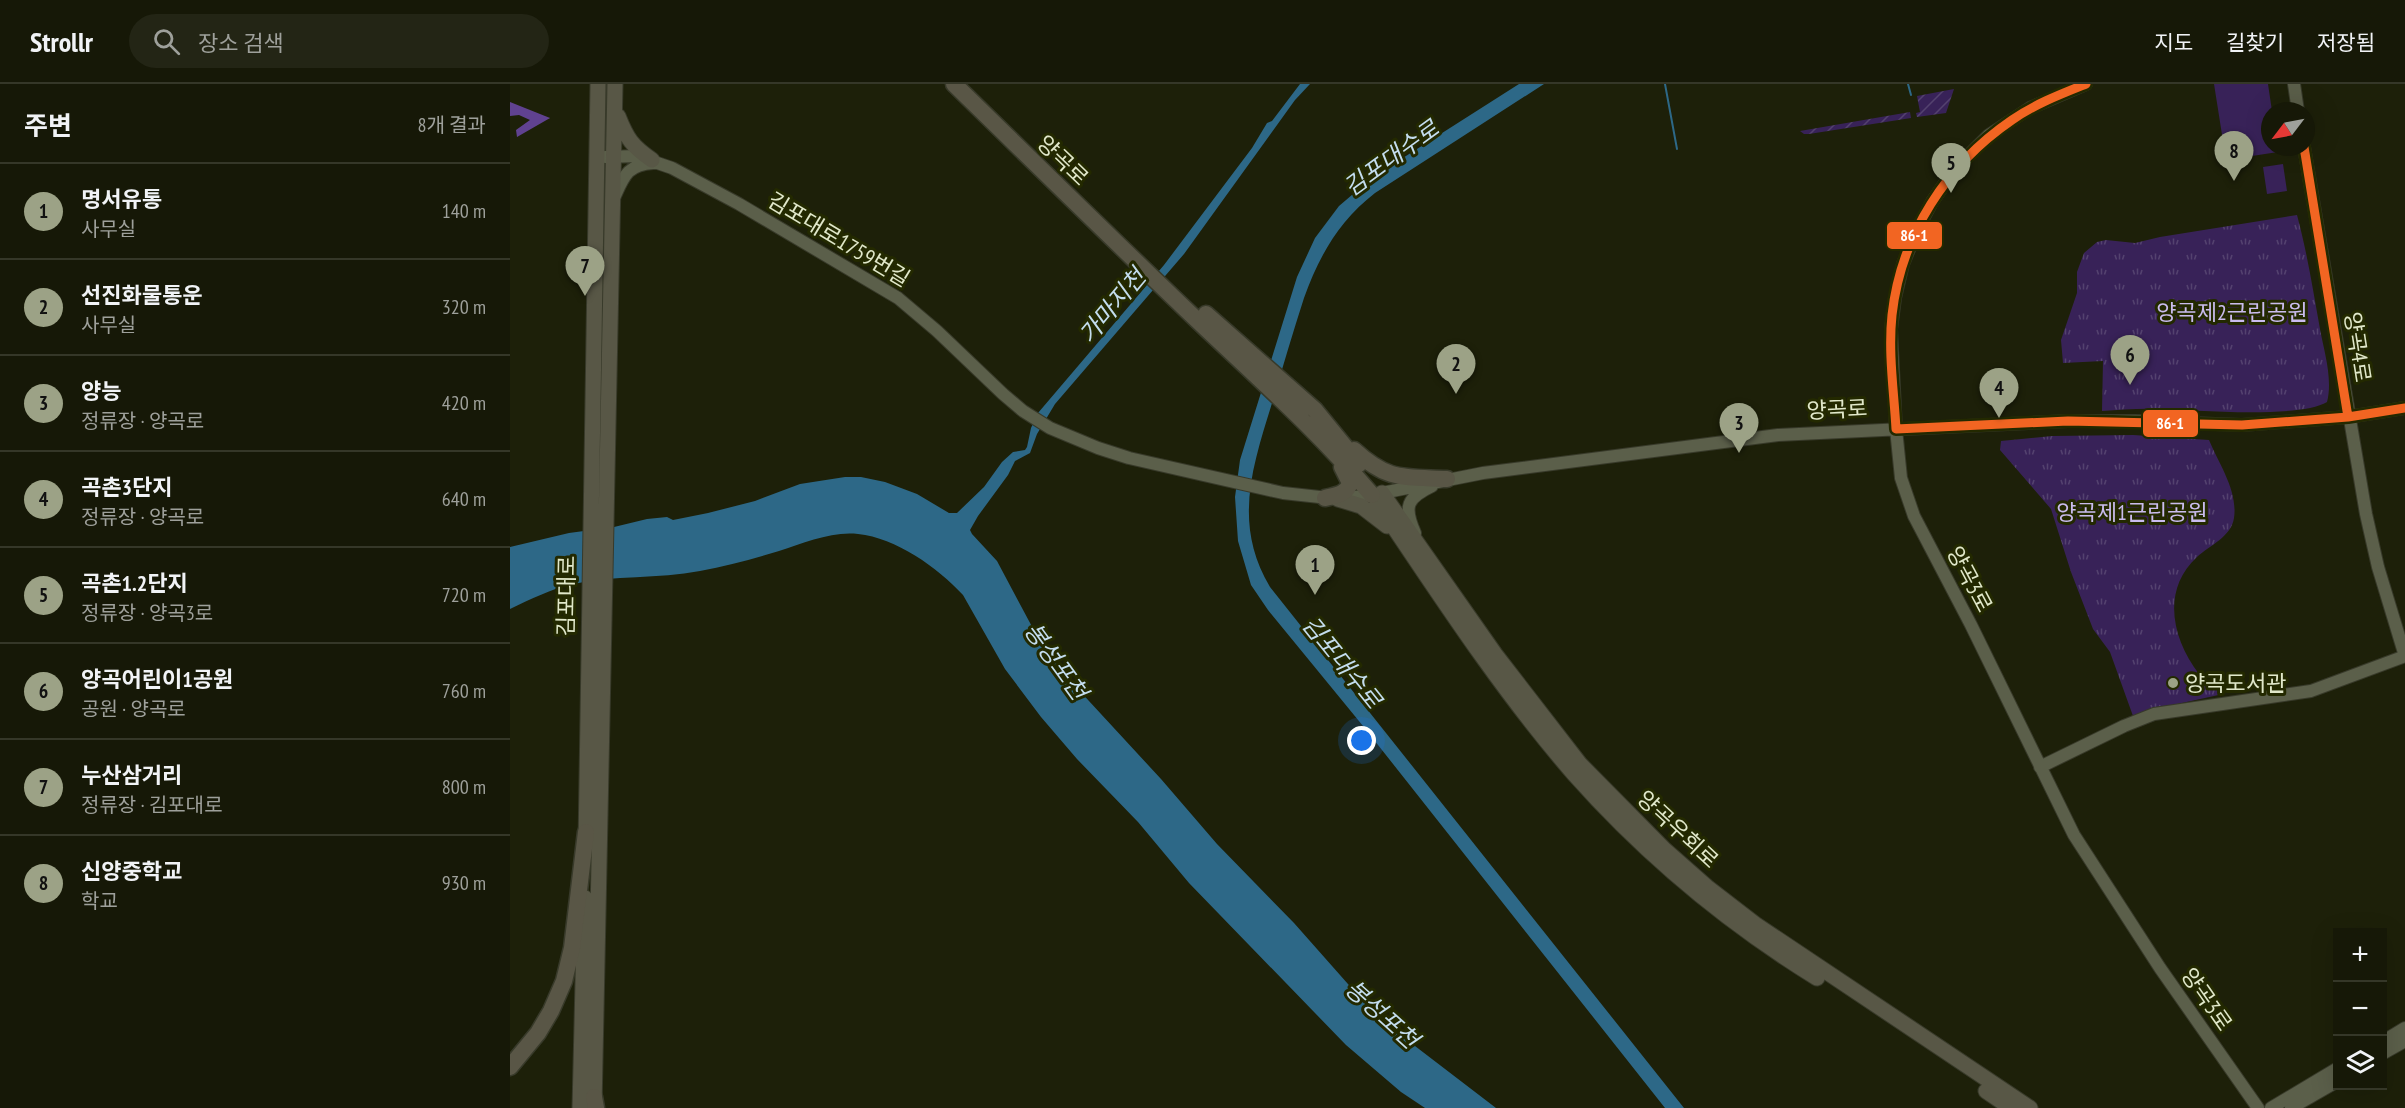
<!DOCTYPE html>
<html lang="ko">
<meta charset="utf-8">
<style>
body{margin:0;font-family:"PT Sans Narrow","Noto Sans KR",sans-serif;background:#232515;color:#f1f3f6}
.controls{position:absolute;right:18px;bottom:18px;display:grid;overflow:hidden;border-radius:0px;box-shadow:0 6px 24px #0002}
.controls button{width:54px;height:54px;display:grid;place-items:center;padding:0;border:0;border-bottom:2px solid #353728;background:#161807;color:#f1f3f6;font:30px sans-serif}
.compass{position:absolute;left:1751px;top:18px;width:54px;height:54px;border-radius:50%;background:#161807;box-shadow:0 6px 24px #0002;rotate:238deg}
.you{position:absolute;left:852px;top:657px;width:21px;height:21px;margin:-15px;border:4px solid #fff;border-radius:50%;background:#1a73e8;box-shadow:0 0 0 9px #1a73e833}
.badge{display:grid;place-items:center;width:39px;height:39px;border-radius:50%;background:#9ca286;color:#111;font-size:20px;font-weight:700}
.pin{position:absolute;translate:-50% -50px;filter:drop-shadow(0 2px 3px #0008)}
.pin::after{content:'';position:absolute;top:32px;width:21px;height:18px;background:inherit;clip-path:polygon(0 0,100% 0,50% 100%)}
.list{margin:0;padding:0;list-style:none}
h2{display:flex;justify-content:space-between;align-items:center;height:78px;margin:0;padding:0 24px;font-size:26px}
h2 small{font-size:20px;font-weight:400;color:#9ea09b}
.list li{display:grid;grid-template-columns:39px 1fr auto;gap:18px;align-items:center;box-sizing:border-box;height:96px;padding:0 24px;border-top:2px solid #353728}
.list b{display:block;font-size:22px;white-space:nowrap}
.list p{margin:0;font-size:20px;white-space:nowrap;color:#9ea09b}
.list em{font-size:20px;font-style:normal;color:#9ea09b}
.icon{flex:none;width:33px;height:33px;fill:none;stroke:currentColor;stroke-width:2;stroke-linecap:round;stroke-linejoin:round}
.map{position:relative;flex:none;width:1895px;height:1024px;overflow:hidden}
header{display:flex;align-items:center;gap:36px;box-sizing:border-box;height:84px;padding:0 30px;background:#161807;border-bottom:2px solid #353728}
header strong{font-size:28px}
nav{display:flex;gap:33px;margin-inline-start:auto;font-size:21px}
.search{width:420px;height:54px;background:#232515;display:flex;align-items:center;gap:15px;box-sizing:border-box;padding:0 21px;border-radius:33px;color:#9ea09b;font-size:22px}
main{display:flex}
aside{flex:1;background:#161807}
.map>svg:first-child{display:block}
.forest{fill:url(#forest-firs)}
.park{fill:url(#park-tufts)}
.garden{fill:url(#garden-furrows)}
.pitch{fill:#382258}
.water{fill:#2d6887}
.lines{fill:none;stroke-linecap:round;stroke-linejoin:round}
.stream{stroke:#2d6887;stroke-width:2}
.minor-casing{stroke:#383a2a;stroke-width:14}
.major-casing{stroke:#383a2a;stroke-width:17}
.highway-casing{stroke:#383a2a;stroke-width:19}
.minor{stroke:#5b5f4a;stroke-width:12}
.major{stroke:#585746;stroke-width:15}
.highway{stroke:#595646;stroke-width:16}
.bus-1-casing{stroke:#232900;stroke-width:14}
.bus-1{stroke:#f26522;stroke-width:9}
.poi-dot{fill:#9ca286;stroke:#232900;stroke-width:2}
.labels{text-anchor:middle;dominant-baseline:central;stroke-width:6;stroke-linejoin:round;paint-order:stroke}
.street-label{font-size:22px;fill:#e1e8ca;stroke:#232900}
.park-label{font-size:22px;fill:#cabcee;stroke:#232900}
.poi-label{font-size:22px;fill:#e1e8ca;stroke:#232900;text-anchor:start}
.water-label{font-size:24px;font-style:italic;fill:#c4ddee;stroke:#232900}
.line-badge{stroke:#232900;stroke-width:2}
.badge-label{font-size:16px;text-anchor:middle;font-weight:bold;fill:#fff}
</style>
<header>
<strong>Strollr</strong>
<div class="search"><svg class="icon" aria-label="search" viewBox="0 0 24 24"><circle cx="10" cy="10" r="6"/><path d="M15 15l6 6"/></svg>장소 검색</div>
<nav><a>지도</a><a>길찾기</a><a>저장됨</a></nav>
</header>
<main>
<aside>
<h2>주변<small>8개 결과</small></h2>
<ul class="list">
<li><span class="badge">1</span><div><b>명서유통</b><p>사무실</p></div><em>140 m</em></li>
<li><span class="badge">2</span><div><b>선진화물통운</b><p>사무실</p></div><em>320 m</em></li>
<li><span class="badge">3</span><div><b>양능</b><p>정류장 · 양곡로</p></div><em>420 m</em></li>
<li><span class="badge">4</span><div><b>곡촌3단지</b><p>정류장 · 양곡로</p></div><em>640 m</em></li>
<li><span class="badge">5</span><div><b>곡촌1.2단지</b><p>정류장 · 양곡3로</p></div><em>720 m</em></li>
<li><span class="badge">6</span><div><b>양곡어린이1공원</b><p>공원 · 양곡로</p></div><em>760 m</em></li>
<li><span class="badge">7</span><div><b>누산삼거리</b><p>정류장 · 김포대로</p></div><em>800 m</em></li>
<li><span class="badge">8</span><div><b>신양중학교</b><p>학교</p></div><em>930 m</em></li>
</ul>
</aside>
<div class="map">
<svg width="1895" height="1024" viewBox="0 0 1895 1024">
<defs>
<pattern id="forest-firs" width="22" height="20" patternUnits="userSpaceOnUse" patternTransform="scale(1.5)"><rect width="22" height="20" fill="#604290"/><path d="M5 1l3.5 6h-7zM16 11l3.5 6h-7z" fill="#765d9e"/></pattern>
<pattern id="park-tufts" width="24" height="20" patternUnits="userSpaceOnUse" patternTransform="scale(1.5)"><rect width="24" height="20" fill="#382258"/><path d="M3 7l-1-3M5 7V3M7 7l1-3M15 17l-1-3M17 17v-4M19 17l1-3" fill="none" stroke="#54426f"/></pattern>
<pattern id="garden-furrows" width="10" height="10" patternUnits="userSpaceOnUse" patternTransform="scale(1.5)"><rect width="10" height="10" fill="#382258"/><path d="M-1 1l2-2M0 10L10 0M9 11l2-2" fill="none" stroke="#54426f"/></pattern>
</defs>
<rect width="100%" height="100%" fill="#1d2009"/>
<path class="forest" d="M0,18L40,34L7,53L6,46L20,36L9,31L0,32Z"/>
<path class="park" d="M1787,131C1797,168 1803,206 1810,245C1814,267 1823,295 1817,318C1789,335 1684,326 1648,325C1629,324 1611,326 1592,327L1593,277L1553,279L1551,256L1567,209V188L1574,169L1587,158L1596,156L1625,159L1650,153Z
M1623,351L1699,356C1709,380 1728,407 1724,434C1721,453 1700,461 1687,473C1651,506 1662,555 1689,590C1695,597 1706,604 1713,610L1640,626L1623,632L1600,568L1583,545L1561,488L1541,425L1490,366L1491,357L1542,352Z"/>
<path class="garden" d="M1444,5L1436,29L1407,33L1406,29L1410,28L1407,12Z
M1400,28L1401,34L1299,50H1294L1290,47Z"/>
<path class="pitch" d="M1704,0H1758L1762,27H1760V63H1767L1768,68L1716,76Z
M1773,80L1777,107L1757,110L1753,83Z"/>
<path class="water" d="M790,0H800L785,16L674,170L545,320L527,350L520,369L505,377L498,391L468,432L460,446L462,450L487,477L527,552L555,591L651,695L707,760L784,839L853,917L888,949L986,1024H915L891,1008L836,961L679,799L628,738L567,675L531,633L495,585L453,511C427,483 386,454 348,450C322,447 294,459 269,467C243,475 217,482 190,487C148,495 104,491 63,500C41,505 21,515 0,525V463L59,449L104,443L137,435L157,433L163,436L198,429L245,417L290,400L335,393H351L375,398L407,410L439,429H447L474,403L492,378L503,368L515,366L517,363L521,344L528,329L654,181L742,64L757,39L762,37Z
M1009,0H1034L865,109C829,137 809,172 794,214C783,248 773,282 763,316C743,381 722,439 760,503L1174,1024H1155L853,642L758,526L741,501L728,457L725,413L730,376L787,193L805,154L829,122L863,93Z"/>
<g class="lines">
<path class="stream" d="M1155,0L1167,65
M1398,0L1401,11"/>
<g class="minor-casing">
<path id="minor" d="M1576,0L1520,24L1479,51L1444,86L1422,118L1407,146L1393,180L1385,214L1381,245L1386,345L1391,394L1404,432L1461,541L1564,751L1650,884L1748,1024
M1784,0L1788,27
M1794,63L1856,430L1868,483L1895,572
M95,73L127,72L162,84L229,120L388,214L427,247L493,310L513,327L540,344L588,364L619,374L773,409L828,415L862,411L973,389L1268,351L1558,337H1625L1732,341L1838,333L1895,324
M104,114C114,92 117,81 143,79
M905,449C893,422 897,414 922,402
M1530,683L1614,642L1644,630L1801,607L1895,572
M1872,958L1895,944
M1872,970L1895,957
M1761,1024L1828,984
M1781,1024L1828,997"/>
</g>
<g class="major-casing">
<path id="major" d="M108,32C117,55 122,62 142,76
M872,409L985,570L1070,680L1155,766L1197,803L1245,840L1520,1024
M828,415L851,422L877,442
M867,418C929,510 991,606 1064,690C1135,770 1216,838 1307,894
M76,760L88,0
M1476,1007L1501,1024
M70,1024L75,814
M84,1024L105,0"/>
</g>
<g class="highway-casing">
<path id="highway" d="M444,0C525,79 606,159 688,237C748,294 809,348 862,411
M696,230L805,326L849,380
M844,366C878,397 892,393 937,395
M815,414C826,411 836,411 840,399L832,383
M0,983L28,949L41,927L54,897L62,864L76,748
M84,1013L86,1024"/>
</g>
<use href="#minor" class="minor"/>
<use href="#major" class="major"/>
<use href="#highway" class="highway"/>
<g class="bus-1-casing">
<path id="bus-1" d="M1576,0C1551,10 1525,20 1502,36C1436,81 1391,151 1382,231C1378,269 1384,308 1386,345L1558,337L1732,341L1838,333L1895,324
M1794,63L1838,333"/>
</g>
<use href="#bus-1" class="bus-1"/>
</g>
<circle class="poi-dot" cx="1663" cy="599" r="6"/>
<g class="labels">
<g class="street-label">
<text transform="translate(553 76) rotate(44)">양곡로</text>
<text transform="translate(329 155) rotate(31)">김포대로1759번길</text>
<text transform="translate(1848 263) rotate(81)">양곡4로</text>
<text transform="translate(1327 325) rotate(-3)">양곡로</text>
<text transform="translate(1460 495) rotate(62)">양곡3로</text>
<text transform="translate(56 512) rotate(-89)">김포대로</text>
<text transform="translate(1168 745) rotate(43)">양곡우회로</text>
<text transform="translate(1697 915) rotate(55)">양곡3로</text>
</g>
<g class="park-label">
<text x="1722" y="228">양곡제2근린공원</text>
<text x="1622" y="428">양곡제1근린공원</text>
</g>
<g class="poi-label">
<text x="1675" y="599">양곡도서관</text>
</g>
<g class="water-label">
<text transform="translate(881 74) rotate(-36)">김포대수로</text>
<text transform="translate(602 222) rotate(-50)">가마지천</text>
<text transform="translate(546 577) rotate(54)">봉성포천</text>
<text transform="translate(832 578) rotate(51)">김포대수로</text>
<text transform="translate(872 930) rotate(42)">봉성포천</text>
</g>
</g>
<g class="line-badge">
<rect x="1376" y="137" width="57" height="29" rx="6" fill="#f26522"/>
<rect x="1632" y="325" width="57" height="29" rx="6" fill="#f26522"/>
</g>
<g class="badge-label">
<text x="1404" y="157">86-1</text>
<text x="1660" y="345">86-1</text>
</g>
</svg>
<div class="controls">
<button>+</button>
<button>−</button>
<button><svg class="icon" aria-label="layers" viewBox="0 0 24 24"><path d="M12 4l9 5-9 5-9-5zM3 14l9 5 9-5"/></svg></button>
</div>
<svg class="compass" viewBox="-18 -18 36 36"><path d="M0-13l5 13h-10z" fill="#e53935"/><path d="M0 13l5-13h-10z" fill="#9ea09b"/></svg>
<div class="you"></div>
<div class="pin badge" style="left:805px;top:511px">1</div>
<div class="pin badge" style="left:946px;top:310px">2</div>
<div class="pin badge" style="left:1229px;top:369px">3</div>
<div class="pin badge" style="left:1489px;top:334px">4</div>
<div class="pin badge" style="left:1441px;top:109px">5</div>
<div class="pin badge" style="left:1620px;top:301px">6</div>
<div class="pin badge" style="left:75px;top:212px">7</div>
<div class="pin badge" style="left:1724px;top:97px">8</div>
</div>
</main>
